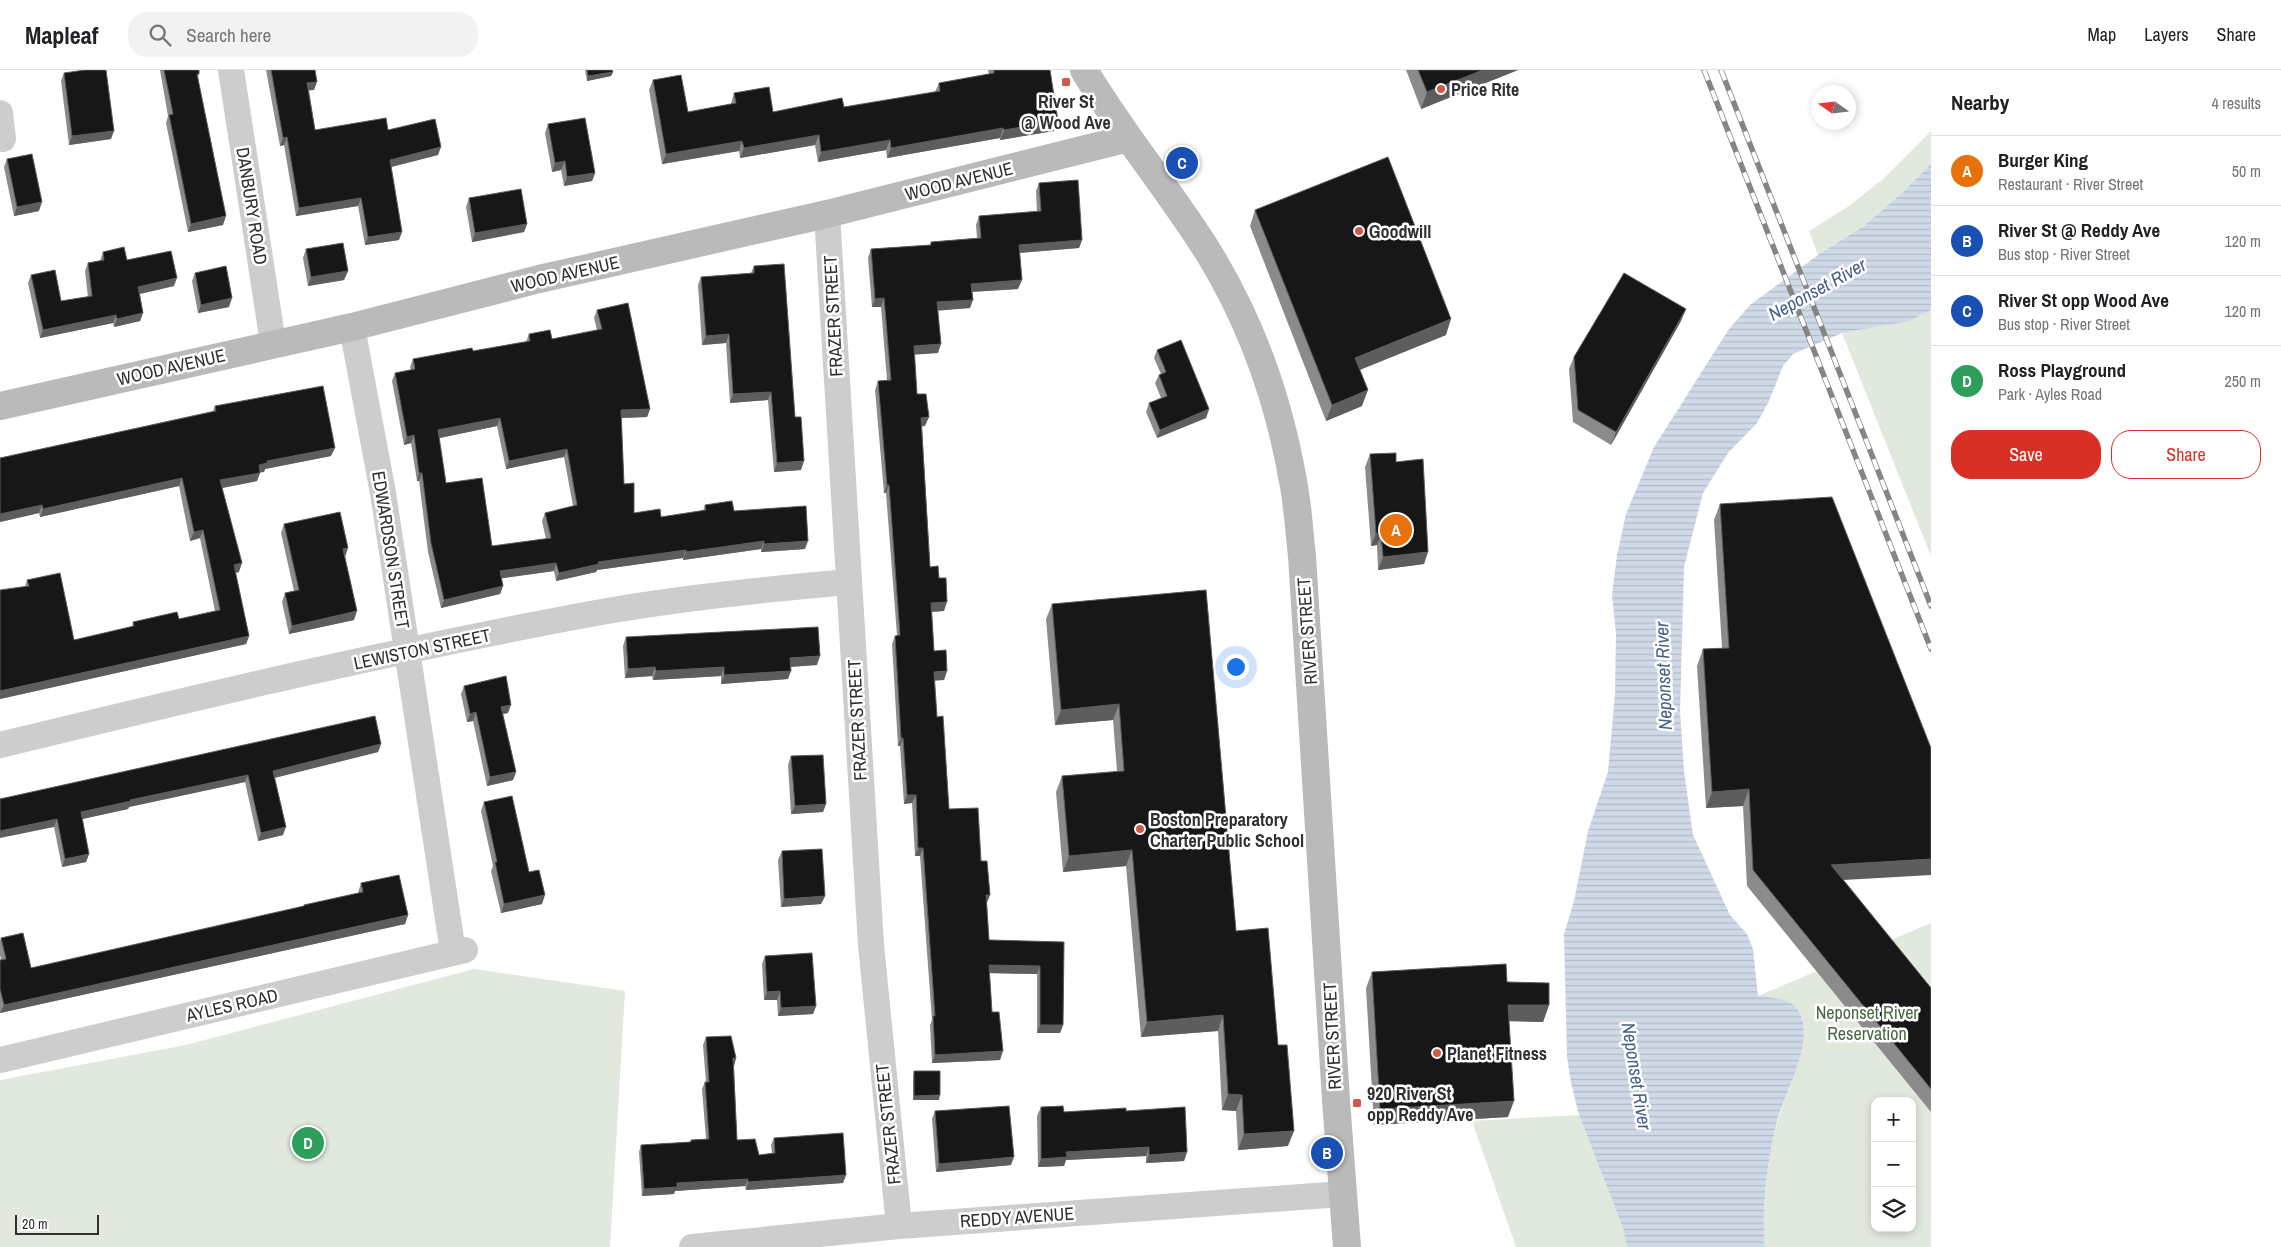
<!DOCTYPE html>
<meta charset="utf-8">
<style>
body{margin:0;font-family:"Archivo Narrow",sans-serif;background:#f2f2f2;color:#202124}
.controls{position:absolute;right:15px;bottom:15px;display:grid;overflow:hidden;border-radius:10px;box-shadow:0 2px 8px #0003}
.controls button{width:45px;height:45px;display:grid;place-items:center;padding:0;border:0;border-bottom:1px solid #e0e0e0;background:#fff;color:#202124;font:25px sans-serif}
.compass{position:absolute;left:1811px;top:15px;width:45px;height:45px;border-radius:50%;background:#fff;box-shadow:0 2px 8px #0003;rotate:284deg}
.scale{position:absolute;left:15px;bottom:12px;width:84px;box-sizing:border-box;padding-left:5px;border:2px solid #303030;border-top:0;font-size:14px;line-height:18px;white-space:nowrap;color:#303030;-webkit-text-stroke:4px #fff;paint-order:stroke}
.you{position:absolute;left:1235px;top:596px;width:18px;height:18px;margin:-12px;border:4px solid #fff;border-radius:50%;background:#1a73e8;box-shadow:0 0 0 8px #1a73e833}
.badge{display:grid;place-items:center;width:32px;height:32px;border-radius:50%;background:#d93025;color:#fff;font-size:16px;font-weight:700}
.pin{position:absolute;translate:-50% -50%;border:2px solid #fff;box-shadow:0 1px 5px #0006}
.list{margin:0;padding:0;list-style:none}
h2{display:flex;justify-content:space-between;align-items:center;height:65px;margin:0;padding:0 20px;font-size:21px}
h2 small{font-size:16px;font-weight:400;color:#757577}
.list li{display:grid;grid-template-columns:32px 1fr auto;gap:15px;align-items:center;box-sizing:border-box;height:70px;padding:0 20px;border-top:1px solid #e0e0e0}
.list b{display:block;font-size:19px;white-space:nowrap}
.list p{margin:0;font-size:16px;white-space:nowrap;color:#757577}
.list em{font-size:16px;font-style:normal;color:#757577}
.actions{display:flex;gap:10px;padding:15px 20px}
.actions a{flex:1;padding:11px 0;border:1px solid #d93025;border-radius:20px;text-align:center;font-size:18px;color:#d93025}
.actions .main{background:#d93025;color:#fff}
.icon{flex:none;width:28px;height:28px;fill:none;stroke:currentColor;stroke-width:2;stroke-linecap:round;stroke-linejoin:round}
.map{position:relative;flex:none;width:1931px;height:1177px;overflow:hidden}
header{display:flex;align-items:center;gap:30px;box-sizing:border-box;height:70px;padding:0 25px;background:#fff;border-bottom:1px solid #e0e0e0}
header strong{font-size:24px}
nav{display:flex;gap:28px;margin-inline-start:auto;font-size:18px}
.search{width:350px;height:45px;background:#f2f2f2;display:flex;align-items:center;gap:12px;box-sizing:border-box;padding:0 18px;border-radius:20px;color:#757577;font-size:19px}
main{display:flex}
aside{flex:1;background:#fff}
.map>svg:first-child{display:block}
.park{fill:#e1e8dd;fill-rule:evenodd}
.water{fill:url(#water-rules)}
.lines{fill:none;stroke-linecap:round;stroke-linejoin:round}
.minor{stroke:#cdcdcd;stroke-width:26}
.secondary{stroke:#bababa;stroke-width:28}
.rail-casing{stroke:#858585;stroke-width:5.5}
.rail{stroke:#fff;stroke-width:4;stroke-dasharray:11;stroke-linecap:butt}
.wall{fill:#8b8b8b;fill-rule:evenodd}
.shaded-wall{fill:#5d5d5d}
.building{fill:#171717;stroke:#5d5d5d;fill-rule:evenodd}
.poi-dot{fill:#d05a49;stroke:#fff;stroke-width:2}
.labels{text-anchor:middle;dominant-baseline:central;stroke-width:5;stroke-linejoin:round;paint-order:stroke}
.poi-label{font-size:18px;font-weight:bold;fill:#303030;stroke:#fff;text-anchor:start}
.street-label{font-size:18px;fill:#303030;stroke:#fff}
.park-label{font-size:18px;fill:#4c6743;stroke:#fff}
.water-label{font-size:19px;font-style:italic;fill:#476289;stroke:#fff}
</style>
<header>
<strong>Mapleaf</strong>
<div class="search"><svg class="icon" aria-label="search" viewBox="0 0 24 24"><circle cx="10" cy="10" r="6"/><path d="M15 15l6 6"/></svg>Search here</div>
<nav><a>Map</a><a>Layers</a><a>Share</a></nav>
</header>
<main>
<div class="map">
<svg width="1931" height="1177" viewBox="0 0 1931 1177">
<defs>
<pattern id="water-rules" width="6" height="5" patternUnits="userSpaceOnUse" patternTransform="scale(1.25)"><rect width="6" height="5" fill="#cfd9e8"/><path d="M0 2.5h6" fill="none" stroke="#b2bbc7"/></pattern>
</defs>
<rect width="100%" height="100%" fill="#fff"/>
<path class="park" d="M1931,61V94L1902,123L1864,156L1818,185L1809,161L1849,136L1883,109Z
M1931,240V486L1842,263L1908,251Z
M1931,853V1177H1765C1761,1142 1768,1080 1779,1047C1790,1014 1803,990 1802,954L1758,926ZM1875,1031H1912V1158H1875Z
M474,899L625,921L610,1177H0V1010L186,975Z
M1579,1045L1623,1158L1627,1177H1516L1472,1051Z"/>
<path class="water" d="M1931,94V240L1909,251L1842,263L1793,284L1783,296L1769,331L1757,353L1728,383L1703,423L1684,497L1680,642L1684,701L1693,765L1730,845L1747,864L1753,879L1758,926C1771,928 1789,928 1797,939C1817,966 1786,1021 1778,1048C1768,1085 1761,1139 1765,1177H1627L1623,1158L1579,1045L1571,1013L1567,987L1564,864L1574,831L1588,761L1608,702L1615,624L1616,564L1612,525L1617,485L1626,444L1654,377L1729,259L1750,235L1818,185L1864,156L1902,123Z"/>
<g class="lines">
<path class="minor" d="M231,0L273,273
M0,43L3,69
M827,144L871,875L899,1156
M352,257L383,423L453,882
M0,675C201,626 403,578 607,541C687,527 768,519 849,512
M0,990L465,880
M692,1177L899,1156L1342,1124"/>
<path class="secondary" d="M1084,0C1122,64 1171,122 1210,185C1252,254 1279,331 1293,411C1298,436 1299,461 1302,486L1336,1030L1347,1177
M0,336L352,257L539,209L827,144L1129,68"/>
<g class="rail-casing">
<path id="rail" d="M1704,0L1931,579
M1721,0L1931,536"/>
</g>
<use href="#rail" class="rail"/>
</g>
<path class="wall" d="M160,0H199L198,8L223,155L188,162L166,53L168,46Z
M266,0H315L314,20H309L315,60H388L438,85L391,97L399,170L365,175L358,136L296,146L284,75L280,76Z
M585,0H612L613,2L611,6L587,11Z
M988,0H1050L1054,61L1000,70V68L887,88L886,80L818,92L815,75L740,88L739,81L662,94L649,20L653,10L688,42L731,34L734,23L773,42L844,37L935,22L939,13L989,4Z
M1406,0H1518L1421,39Z
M64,3L111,69L69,75L61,11Z
M548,54L595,103L592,111L564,116L561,100L552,102L545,63Z
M7,89L39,141L14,146L4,97Z
M1039,113L1082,170L1079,178L1020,183L1018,219L972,222L970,238L938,240V283L914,284L917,324L925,356H922L930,497L939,508L944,541L932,542L934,581L947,601L944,610H934L937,647L949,739L981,791L990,825L987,833L989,870L1064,872L1063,955L1060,963H1037V904L989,903L992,942L1000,990L932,993L930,955L932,950L920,786H915L912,733L904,734L900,676H898L892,574L895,566L897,565L886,423H884L875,320L878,311L887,310L881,237H872L868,188L871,179L930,175L931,172L977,168L976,155L979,146L1037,142L1036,121Z
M469,128L527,154L524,162L472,172L466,137Z
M1255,140L1446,265L1360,300L1362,336L1326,351L1250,156Z
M306,179L348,201L344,210L308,216L303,188Z
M103,182L127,190L174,216L140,224L143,243L140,251L114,257L113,253L40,268L28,213L31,205L61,231L88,227L85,201L88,193L100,191Z
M754,196L795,347L801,400L774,402L768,330L730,333L726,273L702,275L698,215L701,207L751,203Z
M195,203L229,237L198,243L192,211Z
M597,240L650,339L647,347L621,348L624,414L634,443L661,447L703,441L705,435L734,441L805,479L761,482V479L683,490V488L597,500L596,502L556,511L554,501L501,508L503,516L500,524L441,538L428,482L419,411H417L411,373L404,375L392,311L395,303L411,300L410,297L413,289L473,281L526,272L529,264L552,269L597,260L594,248ZM497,356L506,399L564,387L573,436L545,443L542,451L546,469L492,476L446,413L439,368Z
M1681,251L1611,375L1573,352L1569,299L1574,287Z
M1157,280L1209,339L1206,348L1157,368L1146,342L1149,333L1161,328L1155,313L1159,305L1161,304L1154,288Z
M215,336L331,386L265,399L264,402H260L257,411L222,418L239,502L235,503L249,566L246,574L0,629L25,517L27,510L74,570L132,557L133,552L179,549L215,541L200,468L190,471L179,416L40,447L39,443L0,452V388L213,341Z
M1370,384L1396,392L1424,494L1378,500L1377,475L1371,476L1365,397Z
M1720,434L1844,810L1931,918V1042L1747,816L1743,736L1706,738L1697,596L1703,579L1722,578L1714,450Z
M284,454L345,487L354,550L289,564L282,532L285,523L294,521L281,463Z
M1206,520L1236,861L1278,975L1288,1076L1238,1080L1236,1041L1222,1040L1218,961L1141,967L1126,796L1063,802L1056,722L1062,706L1117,701L1113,650L1055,655L1046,549L1052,534Z
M626,567L817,595L790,597L788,609L721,614V606L653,610L652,606L625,608L623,576Z
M464,616L508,643L503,644L516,702L513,710L487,716L473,651L467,652L461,624Z
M381,674L378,682L274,708L283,765L258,771L245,712L129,737L128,739L82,749L89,784L86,792L62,797L54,757L0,729Z
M791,686L826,734L823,742L791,744L788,695Z
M484,732L542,834L501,843L491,801L493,796L481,741Z
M782,781L825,826L821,834L781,837L778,790Z
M361,813L408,845L405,854L0,943V890H1L0,885V871L1,868L31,898L303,837L304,835L358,823Z
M765,886L816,936L813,944L778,946L777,930H764L762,894Z
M1372,902L1507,912L1549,935L1543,952L1509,951L1508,1047L1374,1055L1366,918Z
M706,967L736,988L734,996L737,1070L759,1085L772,1083L771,1075L774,1068L846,1105L843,1113L746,1120L745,1116L675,1121L674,1124L642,1126L639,1082L641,1075L690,1072L691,1070L706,1069L702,1019L705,1012H706L703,975Z
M914,1001L939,1030H913V1006Z
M1041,1037L1064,1042L1126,1041L1187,1082L1184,1091L1146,1093V1086L1066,1090L1064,1096L1038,1097L1037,1046Z
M935,1041L1011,1095L936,1102L932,1049Z"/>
<path class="shaded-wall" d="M1483,0H1518L1421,39L1427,22Z
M613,2L611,6L587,11L588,6Z
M317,12L314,20L304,21L307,13Z
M1058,51L1054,61L1000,70L1004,60Z
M1003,58L1000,68L887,88L891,78Z
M114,61L111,69L69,75L72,66Z
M819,65L815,75L740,88L744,78Z
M287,67L284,75L280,76L283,68Z
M890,70L886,80L818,92L821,82Z
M742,71L739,81L662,94L666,84Z
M441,77L438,85L387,98L390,90Z
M565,91L561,100L552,102L555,93Z
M595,103L592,111L564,116L567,107Z
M361,128L358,136L296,146L299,138Z
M42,132L39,141L14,146L17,137Z
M226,146L223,155L188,162L191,154Z
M527,154L524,162L472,172L475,163Z
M402,162L399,170L365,175L368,167Z
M1082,170L1079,178L1016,183L1019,175Z
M348,201L344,210L308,216L311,207Z
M177,208L174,216L135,225L138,217Z
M1022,210L1018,219L968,222L971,214Z
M232,228L229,237L198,243L201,235Z
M884,228L881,237H872L875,229Z
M973,230L970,238L934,241L937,232Z
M1686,239L1681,251L1611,375L1616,362Z
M143,243L140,251L114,257L117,249Z
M116,245L113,253L40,268L43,260Z
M1451,249L1446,265L1349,304L1355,288Z
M729,264L726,273L702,275L706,266Z
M941,274L938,283L910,285L914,276Z
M1368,320L1362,336L1326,351L1332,335Z
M771,322L768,330L730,333L733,324Z
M650,339L647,347L618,348L621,340Z
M1209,339L1206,348L1157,368L1160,360Z
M929,347L925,356L918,357L921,348Z
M500,348L497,356L435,369L438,360Z
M414,365L411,373L404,375L407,367Z
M335,378L331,386L265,399L264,402L256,403L259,395L267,391Z
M567,379L564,387L506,399L509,391Z
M804,391L801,400L774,402L777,393Z
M260,403L257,411L217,419L220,410Z
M419,403H422L419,411H417Z
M182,408L179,416L40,447L43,439Z
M887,415H889L886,423H884Z
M42,435L39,443L0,452V444Z
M203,460L200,468L190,471L194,462Z
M1376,463H1381L1377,475L1371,476Z
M764,471L761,479L683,490L686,482Z
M808,471L805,479L761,482L764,474Z
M348,478L345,487L343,479Z
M686,480L683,488L597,500L596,502L556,511L559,503L598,492Z
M1428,482L1424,494L1378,500L1383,487Z
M242,493L239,502L231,504L234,495Z
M556,493L554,501L497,509L500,501Z
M503,516L500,524L441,538L444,530Z
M947,532L944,541L928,542L931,533Z
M357,541L354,550L289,564L292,556Z
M249,566L246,574L0,629V621Z
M820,586L817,595L787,597L790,588Z
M655,597L652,606L625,608L628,599Z
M724,597L721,606L653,610L656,601Z
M791,601L788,609L721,614L724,605Z
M947,601L944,610L931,611L934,602Z
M1119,634L1113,650L1055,655L1061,640Z
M511,635L508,643L498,645L501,637Z
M476,642L473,651L467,652L470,644Z
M901,668H903L900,676H898Z
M381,674L378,682L270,709L273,701Z
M516,702L513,710L487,716L490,707Z
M248,705L245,712L129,737L128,739L78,750L81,742L130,730Z
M1749,719L1743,736L1706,738L1712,722Z
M907,725H916L912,733L904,734Z
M826,734L823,742L791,744L795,736Z
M57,749L54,757L0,768V761Z
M286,757L283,765L258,771L261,763Z
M918,778H923L920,786H915Z
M1132,780L1126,796L1063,802L1069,786Z
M89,784L86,792L62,797L65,789Z
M1931,789V805L1826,811L1831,795Z
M545,825L542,834L501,843L504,834Z
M986,825H990L986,834Z
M825,826L821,834L781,837L784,829Z
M408,845L405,854L0,943L4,935Z
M989,895L1040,896L1037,904L986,903Z
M780,921L777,930H764L767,922Z
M1508,935H1549L1543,952L1502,951Z
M816,936L813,944L778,946L781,938Z
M1223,945L1218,961L1141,967L1147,952Z
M1040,955H1063L1060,963H1037Z
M1003,981L1000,990L932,993L935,985Z
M733,988H736L734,996Z
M1228,1024L1242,1025L1236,1041L1222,1040Z
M940,1025L939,1030H913L914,1026Z
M1514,1031L1508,1047L1374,1055L1380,1039Z
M1294,1061L1288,1076L1238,1080L1244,1064Z
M1149,1077L1146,1086L1066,1090L1064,1096L1038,1097L1041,1089L1066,1082Z
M1187,1082L1184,1091L1146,1093L1149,1085Z
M1014,1087L1011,1095L936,1102L939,1094Z
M846,1105L843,1113L746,1120L748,1112Z
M748,1109L745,1116L675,1121L674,1124L642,1126L644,1119L677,1113Z"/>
<path class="building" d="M85,0H106L114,61L72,66L64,3Z
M164,0H199V4H197L226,146L191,154L169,45L173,44Z
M271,0H315L317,12L307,13L315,60L386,48L388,60L435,49L441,77L390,90L402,162L368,167L361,128L299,138L287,67L283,68Z
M587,0H612L613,2L588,6Z
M994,0H1050L1058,51L1004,60L1003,58L891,78L890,70L821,82L819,65L744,78L742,71L666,84L653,10L681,5L688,42L736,33L734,23L769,17L773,42L842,28L844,37L940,21L939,13L994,3Z
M1418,0H1483L1427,22Z
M585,48L595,103L567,107L565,91L555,93L548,54Z
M32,84L42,132L17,137L7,89Z
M1388,87L1451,249L1355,288L1368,320L1332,335L1255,140Z
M1078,110L1082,170L1019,175L1022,210L971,214L973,230L937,232L941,274L914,276L917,324H926L929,347L921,348L930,497L938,496L939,508H946L947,532L931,533L934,581L946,580L947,601L934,602L937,647L943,646L949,739L978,738L981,791H987L990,825H986L989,870L1064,872L1063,955H1040V896L989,895L992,942H999L1003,981L935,985L933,946H935L923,778H918L916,725H907L903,668H901L895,566L900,565L889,415H887L878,311L891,310L884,228L875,229L871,179L931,175V172L981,168L979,146L1041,141L1039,113Z
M521,119L527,154L475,163L469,128Z
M343,173L348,201L311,207L306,179Z
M124,177L127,190L171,181L177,208L138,217L143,243L117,249L116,245L43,260L31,205L55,200L61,231L92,226L88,193L104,190L103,182Z
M784,194L795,347H801L804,391L777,393L771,322L733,324L729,264L706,266L701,207L754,203V196Z
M226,196L232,228L201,235L195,203Z
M1624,203L1686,239L1616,362L1578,340L1574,287Z
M628,233L650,339L621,340L624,414L634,413V443L660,439L661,447L706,440L705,435L732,431L734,441L806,436L808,471L764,474V471L686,482V480L598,492L599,494L559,503L556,493L500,501L503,516L444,530L431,473L422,403H419L414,365L407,367L395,303L415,299L413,289L472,278L473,281L530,271L529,264L550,260L552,269L602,259L597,240ZM500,348L509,391L567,379L577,435L545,443L551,468L492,476L482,408L446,413L438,360Z
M1181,270L1209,339L1160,360L1149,333L1167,326L1159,305L1166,302L1157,280Z
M323,316L335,378L267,391V393L259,395L260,403L220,410L242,493L234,495L249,566L0,621V520L29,516L27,510L60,503L74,570L134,556L133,552L177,542L179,549L220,540L203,460L194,462L182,408L43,439L42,435L0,444V388L216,341L215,336Z
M1396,383V392L1423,389L1428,482L1383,487L1381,463H1376L1370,384Z
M1832,427L1931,678V789L1831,795L1931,918V1019L1753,800L1749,719L1712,722L1703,579L1729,578L1720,434Z
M340,442L348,478L343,479L357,541L292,556L285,523L299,520L284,454Z
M1206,520L1236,861L1268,858L1278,975H1287L1294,1061L1244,1064L1242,1025L1228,1024L1223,945L1147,952L1132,780L1069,786L1062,706L1124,701L1119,634L1061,640L1052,534Z
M818,557L820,586L790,588L791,601L724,605V597L656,601L655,597L628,599L626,567Z
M506,606L511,635L501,637L516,702L490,707L476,642L470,644L464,616Z
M375,646L381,674L273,701L286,757L261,763L248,705L130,730L131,731L81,742L89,784L65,789L57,749L0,761V729Z
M823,685L826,734L795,736L791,686Z
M512,726L529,802L539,800L545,825L504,834L495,792H497L484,732Z
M822,779L825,826L784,829L782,781Z
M399,805L408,845L4,935L0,919V890L6,889L1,868L23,863L31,898L304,836V835L363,822L361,813Z
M812,883L816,936L781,938L780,921L767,922L765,886Z
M1506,894L1507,912L1549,913V935H1508L1514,1031L1380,1039L1372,902Z
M731,966L736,988H733L737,1070L755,1069L759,1085L775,1083L774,1068L843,1063L846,1105L748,1112V1109L677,1113V1117L644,1119L641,1075L691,1072V1070L709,1069L705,1012H709L706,967Z
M914,1001H940V1025L914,1026Z
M1009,1036L1014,1087L939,1094L935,1041Z
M1063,1036L1064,1042L1126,1038V1041L1185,1037L1187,1082L1149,1085V1077L1066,1082L1067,1087L1041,1089V1037Z"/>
<g class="poi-dot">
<rect x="1061" y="7" width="10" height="10" rx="2.5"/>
<circle cx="1441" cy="19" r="5"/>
<circle cx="1359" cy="161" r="5"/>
<circle cx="1140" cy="759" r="5"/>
<circle cx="1437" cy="983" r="5"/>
<rect x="1352" y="1028" width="10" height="10" rx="2.5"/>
</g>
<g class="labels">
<g class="poi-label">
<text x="1451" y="19">Price Rite</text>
<text x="1066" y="31" text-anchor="middle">River St<tspan x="1066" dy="21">@ Wood Ave</tspan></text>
<text x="1369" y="161">Goodwill</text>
<text x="1150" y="749">Boston Preparatory<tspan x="1150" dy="21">Charter Public School</tspan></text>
<text x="1447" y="983">Planet Fitness</text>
<text x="1367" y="1023">920 River St<tspan x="1367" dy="21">opp Reddy Ave</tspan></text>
</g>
<g class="street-label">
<text transform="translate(959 111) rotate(-14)">WOOD AVENUE</text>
<text transform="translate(252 136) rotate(81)">DANBURY ROAD</text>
<text transform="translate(565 204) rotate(-13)">WOOD AVENUE</text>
<text transform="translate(833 246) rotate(-93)">FRAZER STREET</text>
<text transform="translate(171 297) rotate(-13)">WOOD AVENUE</text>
<text transform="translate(391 480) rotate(81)">EDWARDSON STREET</text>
<text transform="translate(1307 561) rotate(-94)">RIVER STREET</text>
<text transform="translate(422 579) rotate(-12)">LEWISTON STREET</text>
<text transform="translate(857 650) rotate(-93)">FRAZER STREET</text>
<text transform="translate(232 935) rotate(-13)">AYLES ROAD</text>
<text transform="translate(1332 966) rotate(-93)">RIVER STREET</text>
<text transform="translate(888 1054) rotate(-96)">FRAZER STREET</text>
<text transform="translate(1017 1147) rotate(-4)">REDDY AVENUE</text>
</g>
<g class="park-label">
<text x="1867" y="942">Neponset River<tspan x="1867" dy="21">Reservation</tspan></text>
</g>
<g class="water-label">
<text transform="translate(1817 219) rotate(-29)">Neponset River</text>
<text transform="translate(1663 606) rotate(-92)">Neponset River</text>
<text transform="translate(1637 1006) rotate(81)">Neponset River</text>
</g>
</g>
</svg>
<div class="controls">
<button>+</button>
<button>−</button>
<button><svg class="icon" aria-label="layers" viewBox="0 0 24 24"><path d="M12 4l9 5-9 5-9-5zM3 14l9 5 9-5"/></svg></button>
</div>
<svg class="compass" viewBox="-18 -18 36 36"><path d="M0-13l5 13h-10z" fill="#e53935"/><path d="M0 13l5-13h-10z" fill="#757577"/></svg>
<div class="scale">20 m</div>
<div class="you"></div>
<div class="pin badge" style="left:1396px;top:460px;background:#e8710a">A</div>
<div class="pin badge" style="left:1327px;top:1083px;background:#1a4fb4">B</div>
<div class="pin badge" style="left:1182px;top:93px;background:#1a4fb4">C</div>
<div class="pin badge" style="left:308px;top:1073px;background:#2e9e5b">D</div>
</div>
<aside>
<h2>Nearby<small>4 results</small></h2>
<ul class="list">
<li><span class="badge" style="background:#e8710a">A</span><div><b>Burger King</b><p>Restaurant · River Street</p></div><em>50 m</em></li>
<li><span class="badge" style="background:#1a4fb4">B</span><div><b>River St @ Reddy Ave</b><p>Bus stop · River Street</p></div><em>120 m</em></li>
<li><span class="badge" style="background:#1a4fb4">C</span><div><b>River St opp Wood Ave</b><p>Bus stop · River Street</p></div><em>120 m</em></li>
<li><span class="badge" style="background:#2e9e5b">D</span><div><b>Ross Playground</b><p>Park · Ayles Road</p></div><em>250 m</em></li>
</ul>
<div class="actions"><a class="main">Save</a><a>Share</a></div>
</aside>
</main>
